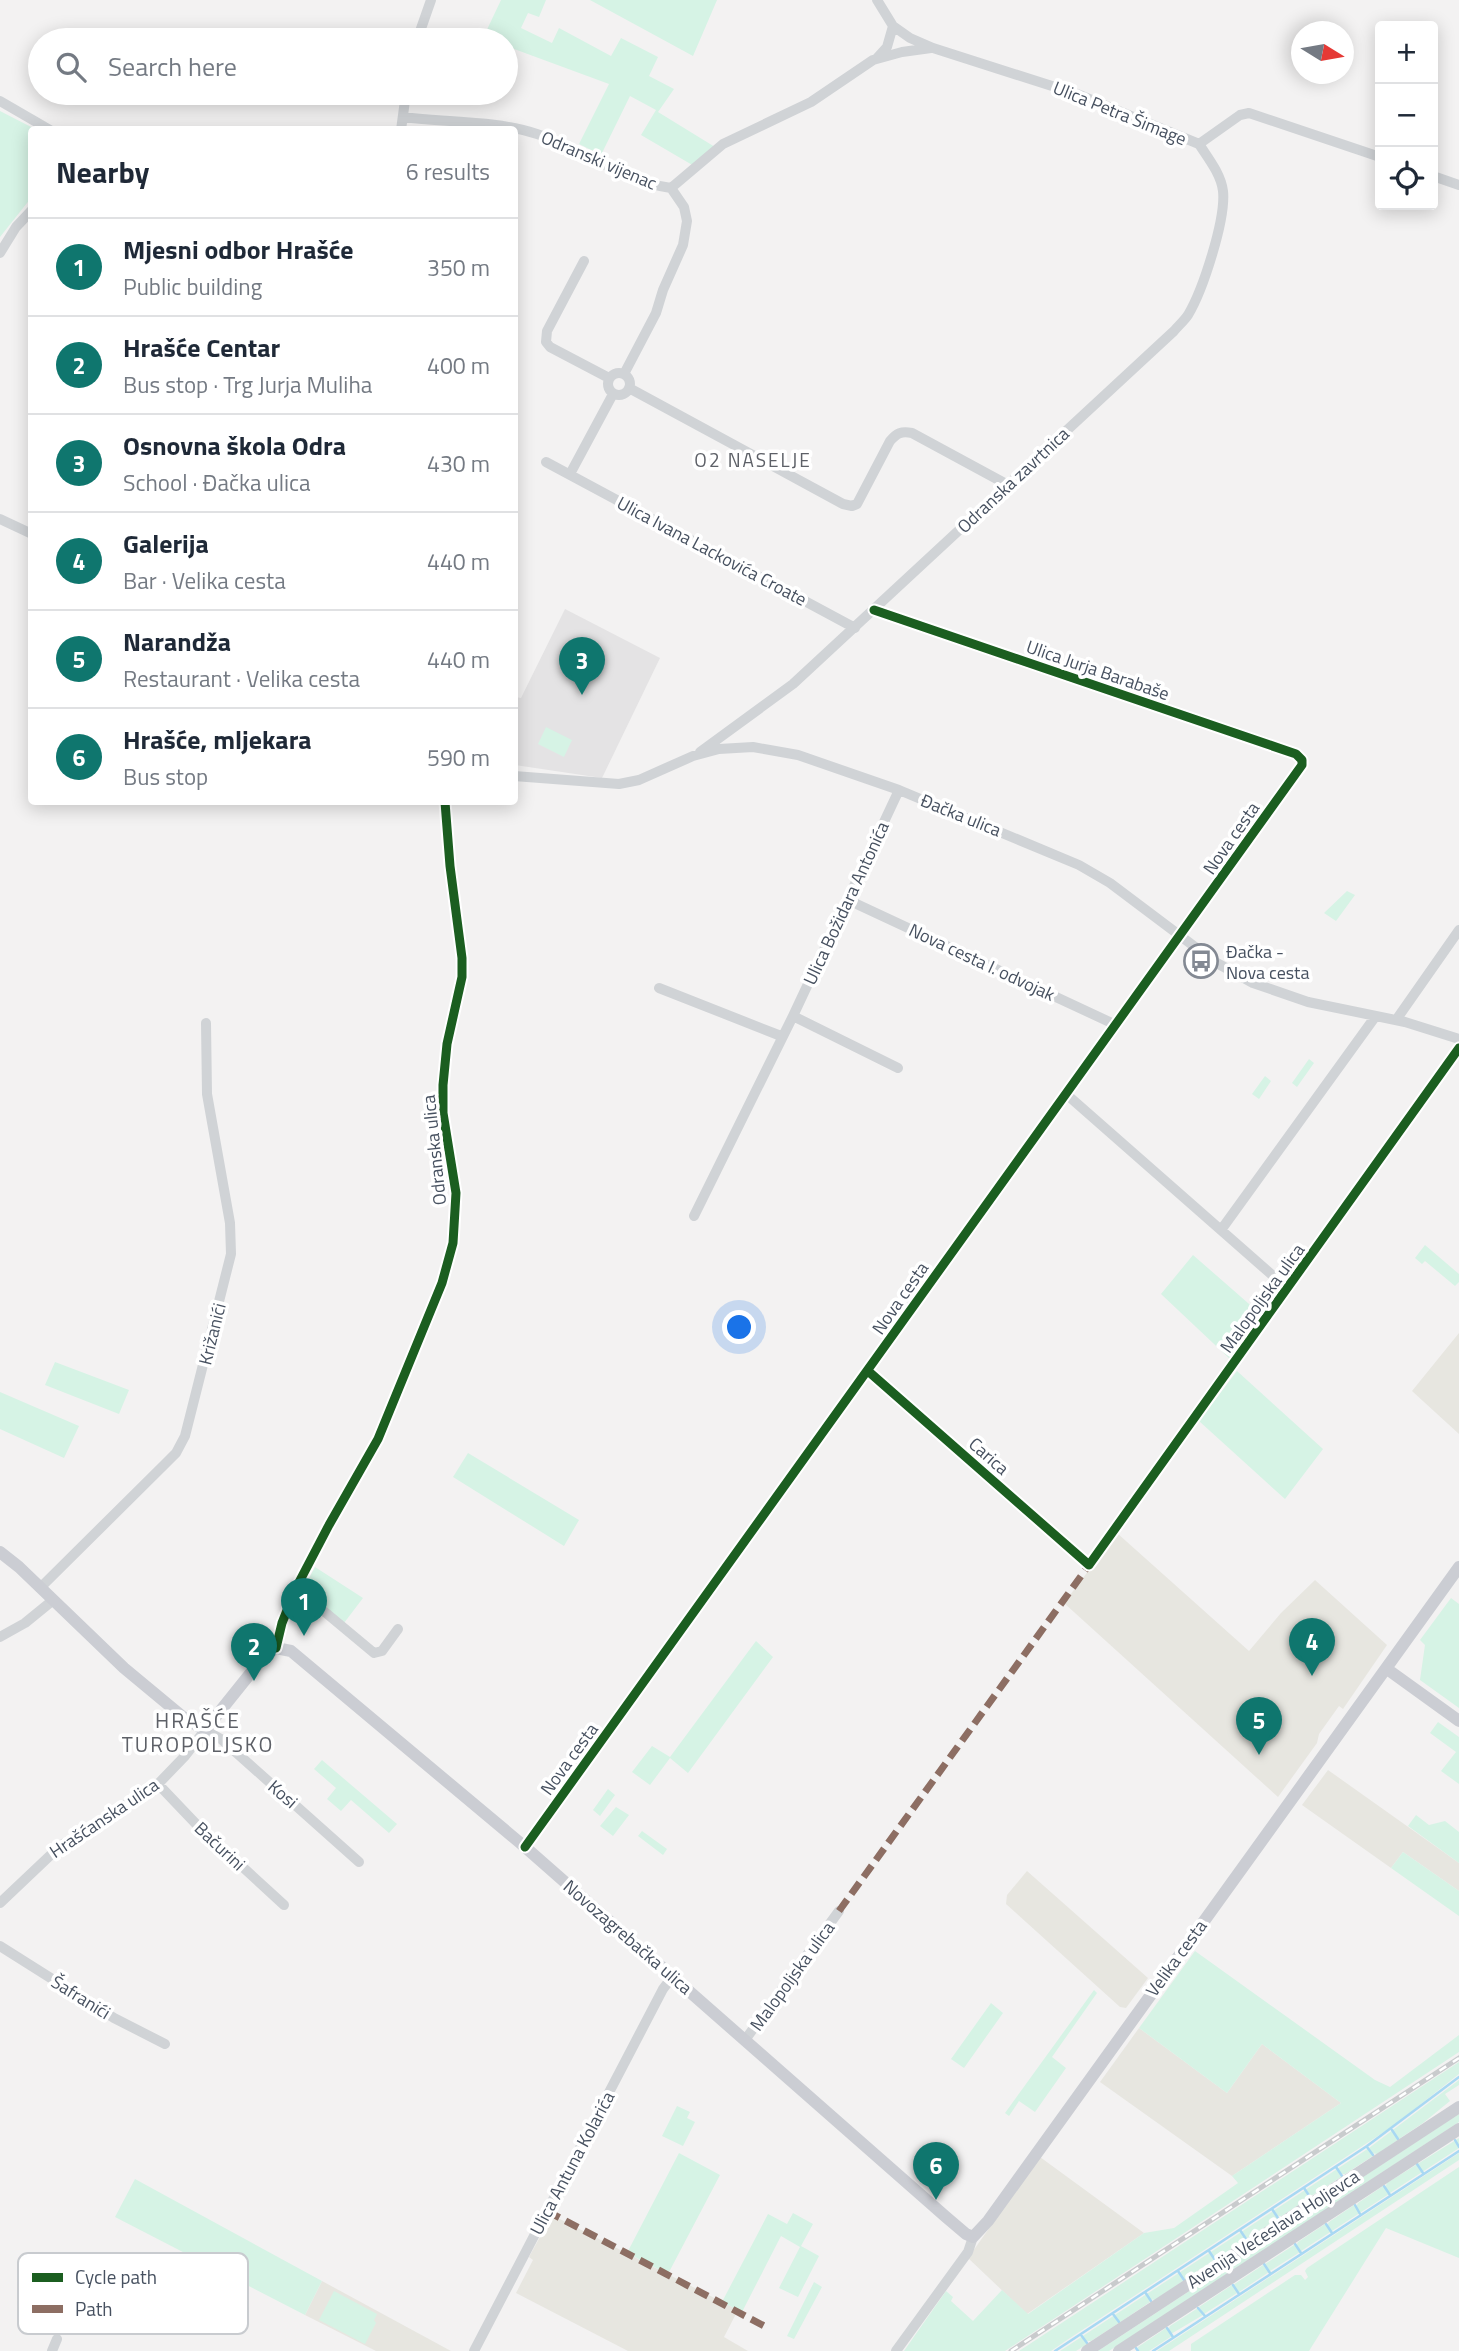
<!DOCTYPE html>
<meta charset="utf-8">
<style>
body{margin:0;font-family:"Titillium Web",sans-serif;background:#f6f6f7;color:#1f2937}
.controls{position:absolute;right:21px;top:21px;display:grid;overflow:hidden;border-radius:7px;box-shadow:0 4px 18px #0003}
.controls button{width:63px;height:63px;display:grid;place-items:center;padding:0;border:0;border-bottom:2px solid #e0e1e3;background:#fff;color:#1f2937;font:35px sans-serif}
.compass{position:absolute;left:1291px;top:21px;width:63px;height:63px;border-radius:50%;background:#fff;box-shadow:0 4px 18px #0003;rotate:101deg}
.you{position:absolute;left:740px;top:1328px;width:24px;height:24px;margin:-18px;border:5px solid #fff;border-radius:50%;background:#1a73e8;box-shadow:0 0 0 10px #1a73e833}
.badge{display:grid;place-items:center;width:46px;height:46px;border-radius:50%;background:#0f766e;color:#fff;font-size:23px;font-weight:700}
.pin{position:absolute;translate:-50% -58px;filter:drop-shadow(0 2px 4px #0008)}
.pin::after{content:'';position:absolute;top:37px;width:24px;height:21px;background:inherit;clip-path:polygon(0 0,100% 0,50% 100%)}
.list{margin:0;padding:0;list-style:none}
h2{display:flex;justify-content:space-between;align-items:center;height:91px;margin:0;padding:0 28px;font-size:30px}
h2 small{font-size:23px;font-weight:400;color:#747a83}
.list li{display:grid;grid-template-columns:46px 1fr auto;gap:21px;align-items:center;box-sizing:border-box;height:98px;padding:0 28px;border-top:2px solid #e0e1e3}
.list b{display:block;font-size:26px;white-space:nowrap}
.list p{margin:0;font-size:23px;white-space:nowrap;color:#747a83}
.list em{font-size:23px;font-style:normal;color:#747a83}
.icon{flex:none;width:38px;height:38px;fill:none;stroke:currentColor;stroke-width:2;stroke-linecap:round;stroke-linejoin:round}
.map{position:relative;flex:none;width:1459px;height:2351px;overflow:hidden}
.search{position:absolute;background:#fff;box-shadow:0 4px 18px #0003;left:28px;top:28px;width:490px;height:77px;display:flex;align-items:center;gap:18px;box-sizing:border-box;padding:0 24px;border-radius:38px;color:#747a83;font-size:26px}
.panel{position:absolute;background:#fff;box-shadow:0 4px 18px #0003;left:28px;top:126px;width:490px;height:679px;border-radius:7px}
.map>svg:first-child{display:block}
.commercial{fill:#e7e6e0}
.education{fill:#e4e3e4}
.green{fill:#d6f3e5}
.lines{fill:none;stroke-linecap:round;stroke-linejoin:round}
.stream{stroke:#a8d8f3;stroke-width:2.5}
.minor{stroke:#d0d3d6;stroke-width:10}
.major{stroke:#cbcdd3;stroke-width:12}
.rail-casing{stroke:#c9cbcd;stroke-width:5}
.rail{stroke:#fff;stroke-width:2.5;stroke-dasharray:8;stroke-linecap:butt}
.quiet{stroke:#8d6e63;stroke-width:7;stroke-dasharray:14 7;stroke-linecap:butt}
.cycleway-casing{stroke:#fff;stroke-width:13}
.cycleway{stroke:#1b5e20;stroke-width:9}
.labels{text-anchor:middle;dominant-baseline:central;stroke-width:7;stroke-linejoin:round;paint-order:stroke}
.street-label{font-size:18px;fill:#475160;stroke:#fff}
.poi-label{font-size:18px;fill:#475160;stroke:#fff;text-anchor:start}
.neighbourhood-label{font-size:19px;letter-spacing:2px;fill:#5d6067;stroke:#fff}
.quarter-label{font-size:21px;letter-spacing:2px;fill:#5d6067;stroke:#fff}
.key{fill:#fff;stroke:#c8cbcf;stroke-width:2}
.key-label{font-size:19px;fill:#475160}
</style>
<div class="map">
<svg width="1459" height="2351" viewBox="0 0 1459 2351">
<rect width="100%" height="100%" fill="#f3f2f2"/>
<path class="commercial" d="M1459,1333V1434L1412,1391Z
M1117,1533L1249,1651L1281,1613L1315,1580L1387,1645L1343,1709L1339,1706L1319,1734L1317,1743L1278,1797L1064,1603Z
M1328,1770L1459,1863V1891L1403,1852L1391,1868L1302,1805Z
M1027,1871L1148,1978L1126,2008L1120,2007L1006,1904L1007,1895Z
M1139,2028L1227,2093L1262,2044L1341,2103L1232,2176L1100,2082Z
M1040,2157L1144,2233L1027,2314L968,2258Z
M552,2215L738,2310L724,2337L748,2351H628L516,2293L533,2260L529,2257Z
M322,2281L451,2351H376L305,2315Z"/>
<path class="education" d="M565,609L660,658L602,778L515,765V697L521,698Z"/>
<path class="green" d="M501,0H546L539,17L528,13L521,28L552,43L559,28L611,56L621,38L658,57L649,76L674,89L658,112L715,147L694,166L641,135L656,110L630,96L601,155L579,144L609,84L506,46V40L483,38Z
M590,0H717L693,56Z
M0,111L35,129L32,130L31,198L0,237Z
M546,727L572,740L564,757L538,744Z
M1347,891L1355,895L1336,921L1324,913Z
M1309,1059L1314,1063L1297,1087L1292,1083Z
M1265,1076L1271,1081L1259,1099L1252,1094Z
M1425,1245L1459,1274V1282L1455,1286L1425,1261L1422,1264L1415,1258Z
M1193,1255L1264,1317L1231,1360L1161,1294Z
M55,1362L129,1390L119,1414L45,1385Z
M1237,1371L1323,1449L1285,1499L1199,1421Z
M0,1392L79,1426L64,1458L0,1429Z
M468,1453L579,1520L564,1546L453,1477Z
M315,1567L363,1598L344,1623L307,1593L306,1584Z
M1451,1598L1459,1604V1708L1420,1680L1425,1645L1420,1640Z
M756,1641L773,1657L688,1773L670,1758L650,1785L632,1772L652,1746L670,1757Z
M1438,1722L1459,1737V1784L1441,1771L1456,1752L1430,1733Z
M322,1760L397,1824L389,1833L351,1800L341,1811L327,1799L336,1788L314,1769Z
M608,1789L615,1795L600,1816L593,1810Z
M616,1807L629,1815L613,1836L600,1826Z
M1416,1815L1429,1825L1445,1821L1459,1832V1863L1408,1826Z
M642,1831L667,1849L663,1855L638,1836Z
M1403,1852L1459,1891V1916L1391,1868Z
M1195,1951L1375,2080L1390,2087L1459,2035V2052L1005,2351H904L946,2291L953,2297L951,2301L973,2321L1002,2290L1028,2314L1144,2233L1174,2228L1238,2183L1232,2176L1341,2103L1262,2044L1227,2093L1139,2028Z
M1094,1990L1097,1993L1052,2057L1066,2068L1035,2112L1019,2101L1009,2116L1005,2113Z
M991,2003L1003,2013L964,2068L951,2059Z
M1459,2062V2074L1393,2126L1067,2340L1051,2351H1019Z
M1459,2080V2085L1445,2094L1450,2101L1423,2123L1399,2139L1396,2136L1398,2140L1377,2154L1372,2153L1373,2156L1345,2174H1340L1341,2177L1313,2195H1308L1309,2198L1282,2216H1276L1278,2219L1250,2237L1247,2238L1244,2236L1246,2239L1218,2258L1215,2259L1212,2257L1214,2260L1184,2280L1181,2277L1183,2281L1155,2300L1149,2299L1150,2302L1122,2321L1120,2322L1117,2319L1119,2323L1091,2341H1085L1087,2344L1076,2351H1060L1369,2148Z
M677,2106L690,2112L687,2118L695,2122L683,2146L662,2136Z
M1459,2114V2122L1109,2351H1098Z
M1459,2138V2146L1457,2144L1459,2148L1390,2193L1386,2189L1389,2194L1301,2251L1297,2247L1300,2252L1270,2271L1265,2264L1294,2245L1296,2246L1298,2242L1325,2224L1327,2226L1329,2222L1354,2205L1356,2207L1358,2203L1383,2186L1385,2188L1387,2183Z
M679,2153L720,2175L668,2274L627,2253Z
M1459,2153V2160L1169,2351H1157Z
M1459,2167V2258L1386,2228L1309,2351H1191V2344L1295,2275H1301L1305,2280L1308,2277L1305,2271L1307,2268Z
M135,2179L322,2281L305,2315L115,2217Z
M793,2213L813,2224L801,2246L819,2256L798,2297L779,2288L800,2247L781,2236L742,2312L722,2302L768,2214L787,2224Z
M1263,2265L1269,2272L1239,2292L1233,2285Z
M814,2282L822,2287L794,2339L787,2336Z
M1232,2285L1237,2293L1204,2314L1203,2313V2315L1171,2334L1172,2336L1149,2351H1138V2347L1166,2328L1168,2330L1170,2326L1198,2308L1203,2313L1199,2307Z
M334,2291L377,2314L374,2320L376,2323L365,2344L319,2320Z"/>
<g class="lines">
<path class="stream" d="M1392,2130L1398,2139
M1455,2140L1459,2147
M1367,2147L1373,2155
M1417,2164L1423,2173
M1336,2167L1342,2176
M1384,2186L1390,2195
M1304,2188L1310,2197
M1355,2205L1360,2214
M1272,2209L1278,2218
M1326,2224L1332,2233
M1240,2230L1246,2239
M1295,2244L1301,2253
M1209,2251L1215,2260
M1264,2264L1270,2273
M1178,2271L1184,2280
M1233,2285L1239,2294
M1145,2292L1151,2301
M1198,2308L1205,2316
M1113,2314L1119,2322
M1167,2328L1173,2337
M1081,2335L1087,2343
M1136,2348L1138,2351
M1055,2351L1367,2146L1459,2077
M1153,2351L1459,2151"/>
<path class="minor" d="M877,0L893,26L910,38L933,48L1077,94L1199,144
M417,40L431,0
M877,58L887,47L893,26
M0,101L50,130
M403,117C447,123 494,120 537,134C582,148 622,181 671,188L684,207L687,221L683,245L663,290L656,313L624,374
M401,130L406,93
M1199,144L1240,115L1249,113L1380,157
M1433,176L1459,185
M671,188L723,144L811,102L873,60L902,52L931,48
M0,253L16,227L32,210
M584,261L547,331L546,342L550,347L609,378
M608 384a11 11 0 1 1 22 0a11 11 0 1 1-22 0Z
M629,388L843,504L852,506L857,504L890,441C897,433 901,431 912,433L1008,485
M546,462L855,628
M570,474L613,394
M0,519L32,534
M700,752L793,684L1174,331C1178,326 1184,321 1188,315C1203,290 1226,219 1223,191C1221,174 1208,158 1199,144
M514,776L619,784L639,780L693,756L719,749L753,747L798,755L899,790L1079,865L1110,883L1215,962L1253,983L1308,1002L1405,1022L1459,1039
M848,900L1116,1025
M659,988L781,1036
M793,1016L898,1068
M1396,1020L1459,930
M1065,1093L1288,1289
M694,1216L793,1016L899,790
M1221,1230L1375,1017
M868,1371L1089,1565L1459,1048
M40,1588L164,1465L176,1453L185,1436L231,1254L230,1223L207,1094L206,1023
M296,1588L374,1653L382,1651L398,1629
M0,1637L25,1623L52,1601
M276,1648L282,1623L296,1588L329,1525L378,1439L442,1283L453,1243L456,1193L443,1113V1085L447,1044L462,977V958L450,866L445,802
M158,1784L198,1826L284,1905
M525,1847L1302,765V760L1296,754L874,610
M0,1903L60,1846L158,1784L185,1756L205,1730L221,1739L359,1862
M0,1946L114,2018L165,2044
M745,2040L839,1911
M52,2351L57,2339
M474,2351L663,1989L672,1977
M896,2351L968,2252L973,2237"/>
<path class="major" d="M0,1552L19,1567L124,1668L183,1717L205,1730L266,1654L276,1648L291,1651L525,1847L946,2217L966,2234L973,2237L988,2221L1459,1567
M1387,1669L1459,1721
M1087,2351L1459,2107
M1119,2351L1459,2129"/>
<g class="rail-casing">
<path id="rail" d="M1011,2351L1459,2058"/>
</g>
<use href="#rail" class="rail"/>
<path class="quiet" d="M839,1911L1089,1565
M547,2211L768,2328"/>
<g class="cycleway-casing">
<path id="cycleway" d="M868,1371L1089,1565L1459,1048
M276,1648L282,1623L296,1588L329,1525L378,1439L442,1283L453,1243L456,1193L443,1113V1085L447,1044L462,977V958L450,866L445,802
M525,1847L1302,765V760L1296,754L874,610"/>
</g>
<use href="#cycleway" class="cycleway"/>
</g>
<defs>
<g id="bus-ring" transform="scale(1.75)"><circle r="9.5" fill="#fff" stroke="#838993" stroke-width="1.5"/><path d="M-5-6H5V4H4V6H2V4H-2V6H-4V4H-5ZM-3.5-4V0h7V-4ZM-3.5 1.2v1.5H-2V1.2ZM2 1.2v1.5H3.5V1.2Z" fill="#838993"/></g>
</defs>
<g fill-rule="evenodd">
<use href="#bus-ring" x="1201" y="961"/>
</g>
<g class="labels">
<g class="street-label">
<text transform="translate(1120 113) rotate(22)">Ulica Petra Šimage</text>
<text transform="translate(599 160) rotate(23)">Odranski vijenac</text>
<text transform="translate(1013 480) rotate(-43)">Odranska zavrtnica</text>
<text transform="translate(712 551) rotate(28)">Ulica Ivana Lackovića Croate</text>
<text transform="translate(1098 670) rotate(19)">Ulica Jurja Barabaše</text>
<text transform="translate(961 815) rotate(22)">Đačka ulica</text>
<text transform="translate(1231 838) rotate(-55)">Nova cesta</text>
<text transform="translate(846 903) rotate(-65)">Ulica Božidara Antonića</text>
<text transform="translate(982 962) rotate(25)">Nova cesta I. odvojak</text>
<text transform="translate(434 1150) rotate(-96)">Odranska ulica</text>
<text transform="translate(900 1298) rotate(-55)">Nova cesta</text>
<text transform="translate(1262 1298) rotate(-54)">Malopoljska ulica</text>
<text transform="translate(212 1334) rotate(-76)">Križanići</text>
<text transform="translate(989 1456) rotate(41)">Carica</text>
<text transform="translate(569 1759) rotate(-54)">Nova cesta</text>
<text transform="translate(283 1794) rotate(41)">Kosi</text>
<text transform="translate(104 1818) rotate(-34)">Hrašćanska ulica</text>
<text transform="translate(220 1846) rotate(43)">Bačurini</text>
<text transform="translate(628 1937) rotate(41)">Novozagrebačka ulica</text>
<text transform="translate(1176 1958) rotate(-54)">Velika cesta</text>
<text transform="translate(792 1976) rotate(-54)">Malopoljska ulica</text>
<text transform="translate(81 1997) rotate(32)">Šafranići</text>
<text transform="translate(572 2163) rotate(-62)">Ulica Antuna Kolarića</text>
<text transform="translate(1273 2229) rotate(-33)">Avenija Većeslava Holjevca</text>
</g>
<g class="poi-label">
<text x="1226" y="951">Đačka -<tspan x="1226" dy="21">Nova cesta</tspan></text>
</g>
<g class="neighbourhood-label">
<text x="753" y="459">O2 NASELJE</text>
</g>
<g class="quarter-label">
<text x="198" y="1720">HRAŠĆE<tspan x="198" dy="24">TUROPOLJSKO</tspan></text>
</g>
</g>
<rect x="18" y="2253" width="230" height="81" rx="10" class="key"/>
<rect x="32" y="2273" width="31" height="9" fill="#1b5e20"/>
<rect x="32" y="2305" width="31" height="8" fill="#8d6e63"/>
<g class="key-label">
<text x="75" y="2284">Cycle path</text>
<text x="75" y="2316">Path</text>
</g>
</svg>
<div class="controls">
<button>+</button>
<button>−</button>
<button><svg class="icon" aria-label="locate" viewBox="0 0 24 24"><circle cx="12" cy="12" r="6"/><path d="M12 2v4M12 18v4M2 12h4M18 12h4"/></svg></button>
</div>
<svg class="compass" viewBox="-18 -18 36 36"><path d="M0-13l5 13h-10z" fill="#e53935"/><path d="M0 13l5-13h-10z" fill="#747a83"/></svg>
<div class="you"></div>
<div class="pin badge" style="left:304px;top:1636px">1</div>
<div class="pin badge" style="left:254px;top:1681px">2</div>
<div class="pin badge" style="left:582px;top:695px">3</div>
<div class="pin badge" style="left:1312px;top:1676px">4</div>
<div class="pin badge" style="left:1259px;top:1755px">5</div>
<div class="pin badge" style="left:936px;top:2200px">6</div>
<div class="search"><svg class="icon" aria-label="search" viewBox="0 0 24 24"><circle cx="10" cy="10" r="6"/><path d="M15 15l6 6"/></svg>Search here</div>
<section class="panel">
<h2>Nearby<small>6 results</small></h2>
<ul class="list">
<li><span class="badge">1</span><div><b>Mjesni odbor Hrašće</b><p>Public building</p></div><em>350 m</em></li>
<li><span class="badge">2</span><div><b>Hrašće Centar</b><p>Bus stop · Trg Jurja Muliha</p></div><em>400 m</em></li>
<li><span class="badge">3</span><div><b>Osnovna škola Odra</b><p>School · Đačka ulica</p></div><em>430 m</em></li>
<li><span class="badge">4</span><div><b>Galerija</b><p>Bar · Velika cesta</p></div><em>440 m</em></li>
<li><span class="badge">5</span><div><b>Narandža</b><p>Restaurant · Velika cesta</p></div><em>440 m</em></li>
<li><span class="badge">6</span><div><b>Hrašće, mljekara</b><p>Bus stop</p></div><em>590 m</em></li>
</ul>
</section>
</div>
